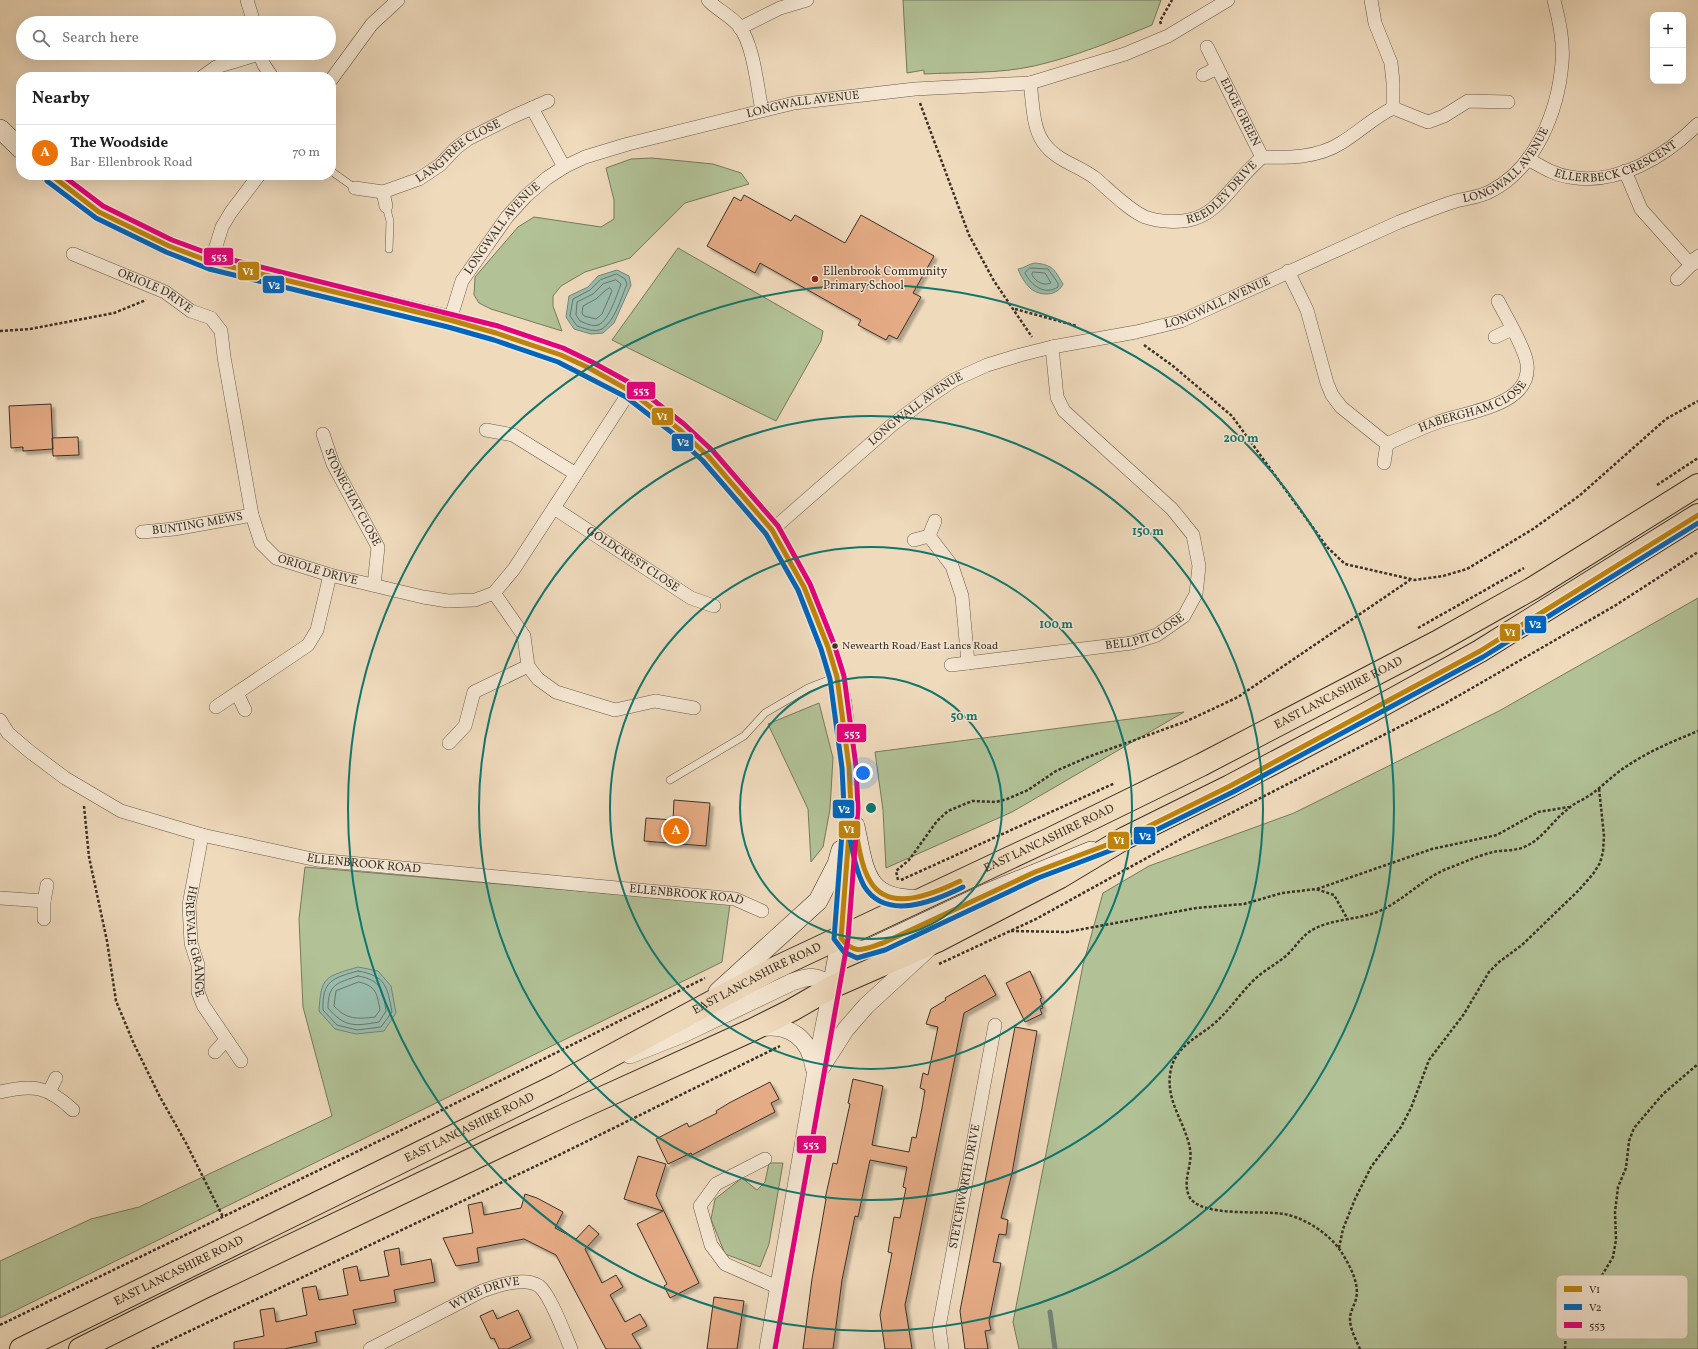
<!DOCTYPE html>
<meta charset="utf-8">
<style>
body{margin:0;font-family:Vollkorn,serif;background:#f6f6f6;color:#202124}
.controls{position:absolute;right:12px;top:12px;display:grid;overflow:hidden;border-radius:8px;box-shadow:0 4px 16px #0002}
.controls button{width:36px;height:36px;display:grid;place-items:center;padding:0;border:0;border-bottom:1px solid #e0e0e0;background:#fff;color:#202124;font:20px sans-serif}
.you{position:absolute;left:863px;top:773px;width:14px;height:14px;margin:-10px;border:3px solid #fff;border-radius:50%;background:#1a73e8;box-shadow:0 0 0 6px #1a73e833}
.badge{display:grid;place-items:center;width:26px;height:26px;border-radius:50%;background:#8f2418;color:#fff;font-size:13px;font-weight:700}
.pin{position:absolute;translate:-50% -50%;border:2px solid #fff;box-shadow:0 1px 4px #0006}
.list{margin:0;padding:0;list-style:none}
h2{display:flex;justify-content:space-between;align-items:center;height:52px;margin:0;padding:0 16px;font-size:17px}
h2 small{font-size:13px;font-weight:400;color:#757577}
.list li{display:grid;grid-template-columns:26px 1fr auto;gap:12px;align-items:center;box-sizing:border-box;height:56px;padding:0 16px;border-top:1px solid #e0e0e0}
.list b{display:block;font-size:15px;white-space:nowrap}
.list p{margin:0;font-size:13px;white-space:nowrap;color:#757577}
.list em{font-size:13px;font-style:normal;color:#757577}
.icon{flex:none;width:22px;height:22px;fill:none;stroke:currentColor;stroke-width:2;stroke-linecap:round;stroke-linejoin:round}
.map{position:relative;flex:none;width:1698px;height:1349px;overflow:hidden}
.search{position:absolute;background:#fff;box-shadow:0 4px 16px #0002;left:16px;top:16px;width:320px;height:44px;display:flex;align-items:center;gap:10px;box-sizing:border-box;padding:0 14px;border-radius:22px;color:#757577;font-size:15px}
.panel{position:absolute;background:#fff;box-shadow:0 4px 16px #0002;left:16px;top:72px;width:320px;height:108px;border-radius:16px}
.map>svg:first-child{display:block}
.green{fill:#b2c196;stroke:#76795e}
.water{fill:#9abbac;stroke:#748477}
.lines{fill:none;stroke-linecap:round;stroke-linejoin:round}
.shore{stroke:#6a766a;stroke-width:1}
.stream{stroke:#748477;stroke-width:5}
.building{fill:#e5ab85;stroke:#3a3127;filter:url(#shadow)}
.service-casing{stroke:#675b4c;stroke-width:8}
.minor-casing{stroke:#675b4c;stroke-width:14}
.tertiary-casing{stroke:#675b4c;stroke-width:18}
.secondary-casing{stroke:#3a3127;stroke-width:20}
.trunk-casing{stroke:#3a3127;stroke-width:24}
.path{stroke:#3a3127;stroke-width:2.5;stroke-dasharray:3 2;stroke-linecap:butt}
.service{stroke:#f5e7d3;stroke-width:7}
.minor{stroke:#f5e7d3;stroke-width:13}
.tertiary{stroke:#f5e7d3;stroke-width:17}
.secondary{stroke:#f5e7d3;stroke-width:19}
.trunk{stroke:#efdabc;stroke-width:22}
.bus-1-casing{stroke:#f5e7d3;stroke-width:8}
.bus-2-casing{stroke:#f5e7d3;stroke-width:8}
.bus-3-casing{stroke:#f5e7d3;stroke-width:8}
.bus-1{stroke:#be830c;stroke-width:5}
.bus-2{stroke:#0065bd;stroke-width:5}
.bus-3{stroke:#e5007d;stroke-width:5}
.ring{fill:none;stroke:#0f766e;stroke-width:2}
.poi-dot{fill:#8f2418;stroke:#f5e7d3;stroke-width:1.5}
.bus-dot{fill:#3a3127;stroke:#f5e7d3;stroke-width:1.5}
.labels{text-anchor:middle;dominant-baseline:central;stroke-width:3;stroke-linejoin:round;paint-order:stroke}
.bus-label{font-size:11px;fill:#3a3127;stroke:#f5e7d3;text-anchor:start}
.street-label{font-size:12px;fill:#3a3127;stroke:#f5e7d3}
.poi-label{font-size:12px;fill:#3a3127;stroke:#f5e7d3;text-anchor:start}
.key{fill:#f5e7d3;stroke:#bdb09f;stroke-width:1}
.key-label{font-size:11px;fill:#3a3127}
.centre{fill:#0f766e;stroke:#f5e7d3;stroke-width:2}
.ring-label{font-size:12px;text-anchor:middle;font-weight:bold;fill:#0f766e;stroke:#f5e7d3;stroke-width:3;stroke-linejoin:round;paint-order:stroke}
.line-badge{stroke:#f5e7d3;stroke-width:1.5}
.badge-label{font-size:11px;text-anchor:middle;font-weight:bold;fill:#fff}
</style>
<div class="map">
<svg width="1698" height="1349" viewBox="0 0 1698 1349">
<defs>
<filter id="shadow"><feDropShadow dx="3.5" dy="3.5" stdDeviation="1" flood-color="#0004"/></filter>
</defs>
<rect width="100%" height="100%" fill="#efdabc"/>
<filter id="stains"><feTurbulence type="fractalNoise" baseFrequency=".005" numOctaves="4"/><feColorMatrix values="0 0 0 0 .2 0 0 0 0 .09 0 0 0 0 .02 0 0 0 .5 -.17"/></filter>
<radialGradient id="worn" r=".72"><stop offset=".6" stop-color="#630" stop-opacity="0"/><stop offset="1" stop-color="#630" stop-opacity=".3"/></radialGradient>
<path class="green" d="M903,0H1161L1152,25C1113,41 1074,57 1034,66C998,74 960,72 924,74V70L907,73Z
M652,158L713,164L741,173L749,184L685,203L630,258L585,272L561,286L553,296V306L562,331L491,309L479,303L474,295L475,277L518,227L534,217L601,227L614,219V200L606,168L631,159Z
M678,248L823,331L821,341L776,421L612,340Z
M1698,598V1349H1019L1013,1322L1083,965L1103,893L1149,866L1294,813L1499,711Z
M819,703L833,758L830,809L823,847L811,862L808,809L768,724Z
M1184,712L1012,812L886,868L883,810L875,752Z
M305,867L730,904L722,962L0,1318V1261L91,1219L139,1207L332,1116L303,1007L299,919Z
M769,1163H783L769,1244L760,1267L725,1254L711,1219L715,1199L742,1178L757,1190L765,1182Z"/>
<path class="water" d="M1035,263C1053,265 1054,269 1063,284C1058,296 1040,297 1030,288C1025,283 1020,275 1018,269C1025,268 1028,264 1035,263Z
M617,270L629,276L631,285L614,323L603,333L591,334L574,329L566,317L569,296L588,287L598,276Z
M358,967L378,971L391,986L396,1013L384,1031L356,1034L335,1029L319,1011C321,976 325,977 358,967Z"/>
<g class="lines">
<path class="shore" d="M1030,268L1048,269L1058,283V287C1044,296 1031,285 1025,273Z
M1033,272L1045,273L1051,283C1043,286 1036,282 1032,275Z
M617,274L625,279L627,284C621,298 615,321 602,329C594,333 584,328 577,326L570,316L573,299L590,290L600,280Z
M616,280L621,284C617,294 609,321 598,325C593,327 585,323 580,321L576,315L577,302L593,294L603,284Z
M610,288L612,291L602,314L596,319L584,316L582,313L583,306L596,299L606,290Z
M358,971C386,976 387,986 392,1012L381,1027L357,1030L337,1025L323,1010C322,981 332,978 358,971Z
M358,976C381,980 383,990 386,1011L379,1022C355,1026 345,1028 328,1008C328,984 337,983 358,976Z
M359,982C376,986 377,993 380,1010L375,1017C357,1019 347,1020 334,1006L336,991Z"/>
<path class="stream" d="M1050,1312L1055,1349"/>
</g>
<path class="building" d="M744,195L791,221L795,215L845,243L861,215L934,256L913,293L921,297L897,339L889,335L886,340L858,325L861,320L760,263L755,273L707,246L734,197L741,201Z
M51,404L53,449L23,451V447L11,448L9,406Z
M78,437L79,455L53,456L52,438Z
M674,800L710,803L706,846L644,841L646,818L673,820Z
M1030,971L1042,998L1040,999L1043,1008L1040,1009L1042,1014L1025,1022L1006,983Z
M985,975L996,995L964,1013L909,1286L905,1305L912,1349H885L880,1315L892,1253L888,1252L894,1217L900,1218L906,1188L903,1187L907,1167L870,1160L858,1217L855,1216L842,1280L833,1349H803L812,1279L826,1199H825L833,1163L837,1164L841,1145L850,1104L848,1103L853,1079L883,1086L872,1145L909,1152L912,1137L916,1138L922,1108L925,1090L920,1088L923,1073L928,1075L938,1027L926,1024L931,1009L946,1000L945,998Z
M1015,1027L1037,1031L1012,1173L1001,1218L1008,1220L1006,1235L999,1234L993,1262L1001,1263L989,1321L991,1330L985,1331L988,1349H965L960,1311Z
M770,1082L779,1099L771,1103L775,1112L692,1155L691,1153L668,1164L656,1139L687,1123L689,1127L717,1113L716,1111L729,1103Z
M638,1156L666,1164L656,1195L699,1283L670,1298L664,1286L667,1284L637,1224L663,1211L624,1199Z
M525,1194L537,1198L563,1212L555,1228L576,1239L589,1225L599,1234L585,1249L602,1283L616,1275L623,1287L610,1295L625,1322L640,1314L647,1326L632,1334L641,1349H606L556,1255L524,1239L477,1248L479,1262L456,1266L443,1238L473,1233L468,1205L482,1202L484,1215L521,1208Z
M399,1248L401,1265L431,1259L435,1282L394,1290L396,1302L353,1310L356,1324L315,1332L317,1342L284,1349H234V1342L264,1336L260,1310L274,1308L276,1322L307,1315L302,1288L316,1286L319,1300L348,1295L343,1269L357,1266L360,1281L389,1276L384,1251Z
M714,1297L744,1301L737,1349H707Z
M493,1310L497,1319L518,1310L531,1338L508,1349H499L494,1338L491,1339L480,1316Z"/>
<g class="lines">
<g class="service-casing">
<path id="service" d="M331,171L355,188
M386,206L390,221L389,249
M1688,260L1698,253
M670,780L744,736L765,713L808,688L836,677"/>
</g>
<g class="minor-casing">
<g id="minor">
<path d="M247,0L254,23"/>
<path d="M708,0C717,10 730,15 739,26C754,45 757,87 762,110"/>
<path d="M1371,0L1375,23L1391,63L1393,82V108"/>
<path d="M740,28L780,8L807,0"/>
<path id="s1" d="M1207,47L1262,157"/>
<path d="M259,53L264,65L272,77"/>
<path d="M1203,75L1217,68"/>
<path d="M202,77L216,67L259,54"/>
<path d="M331,80L372,24L398,0"/>
<path id="s2" d="M1030,83C1033,101 1032,126 1043,142C1056,161 1078,165 1095,178C1108,189 1130,211 1145,217C1159,222 1179,223 1193,219C1214,213 1225,196 1239,181C1246,172 1254,165 1262,157C1289,158 1317,158 1341,143C1359,132 1373,118 1393,108L1428,122L1444,116L1468,101L1508,102"/>
<path d="M532,108L564,167"/>
<path id="s3" d="M1528,159C1541,166 1554,175 1570,177C1617,186 1666,156 1698,124"/>
<path d="M1625,171L1641,209L1691,265"/>
<path id="s4" d="M355,188L383,192L419,179L440,165L456,148L468,139L512,117L548,101"/>
<path d="M383,192L386,206"/>
<path id="s5" d="M73,254L165,292L191,311L211,318L221,331L224,357L252,515L261,543L276,558L330,575L423,597L448,601L475,600L494,593L514,569L630,391"/>
<path d="M211,262L222,227L231,212L259,175"/>
<path d="M1288,271L1307,310L1327,383L1332,395L1341,407L1387,444L1384,463"/>
<path d="M1677,279L1691,265L1698,261"/>
<path id="s6" d="M450,320L462,281L507,217L526,196L547,178L564,167L585,157L628,144L794,103L915,89L1030,83L1125,54L1168,36L1228,0"/>
<path d="M1495,337L1512,329"/>
<path d="M486,430L513,435L576,474"/>
<path id="s7" d="M323,434L333,464L378,547L374,585"/>
<path id="s8" d="M1387,444C1404,436 1421,428 1438,422C1466,412 1532,406 1527,364C1525,348 1506,317 1498,301"/>
<path id="s9" d="M554,508L691,598L714,606"/>
<path id="s10" d="M772,530L892,425L929,397L954,380L987,365L1020,355L1052,347L1136,332L1181,321L1399,222C1418,215 1436,207 1456,201C1467,198 1481,197 1491,191C1536,168 1558,111 1562,63C1564,42 1559,20 1554,0"/>
<path id="s11" d="M142,532L174,529L252,515"/>
<path d="M929,536L952,566L962,596L968,663"/>
<path d="M914,540L929,536L935,521"/>
<path d="M494,593L524,636L528,666L538,679L556,692L615,710L655,701L694,708"/>
<path id="s12" d="M951,665L1132,643L1157,635L1184,616L1196,594L1199,566L1193,535L1172,509L1064,411L1057,397L1052,347"/>
<path d="M237,693L245,710"/>
<path d="M216,707L308,645L317,630L330,575"/>
<path id="s13" d="M0,720L8,733L29,751L65,778L121,811L202,835L317,860L735,899L762,911"/>
<path d="M449,743L465,726L474,692L528,666"/>
<path id="s14" d="M202,835L189,905L191,943L198,965V992L203,1005L241,1061"/>
<path d="M0,898L44,901"/>
<path d="M44,919V901L47,885"/>
<path d="M215,1052L226,1040"/>
<path d="M0,1092C33,1084 47,1086 73,1110"/>
<path d="M49,1092L56,1078"/>
<path d="M765,1159L716,1184L700,1206L711,1245L725,1264L777,1287"/>
<path id="s15" d="M370,1349L482,1291C497,1286 524,1276 539,1286C550,1294 565,1335 571,1349"/>
<path id="s16" d="M942,1349L939,1327L995,1025"/>
</g>
</g>
<g class="tertiary-casing">
<path id="tertiary" d="M760,1028C789,1023 810,1038 814,1068
M630,1055L683,1034L792,982C810,976 817,974 832,987L822,1036L768,1349
M819,1071L846,1029L866,1006L929,948"/>
</g>
<g class="secondary-casing">
<path id="secondary" d="M0,129L21,149
M51,175L99,212L169,246L211,262L450,320L496,333L561,355L589,368L630,391L680,430L708,456L737,488L772,530L804,587L828,647L837,677L842,704L849,767L851,807L841,938L832,987
M855,826C865,873 865,902 922,899
M841,938C850,949 854,952 868,949L985,894L1091,851
M718,992L818,901L837,864L841,850"/>
</g>
<g class="trunk-casing">
<g id="trunk">
<path id="s17" d="M21,1349L557,1085L773,969L1050,839L1201,765L1437,642L1533,588L1698,485"/>
<path d="M80,1349L202,1288L569,1113L752,1030L792,1010L832,987L937,941L1060,877L1125,838L1230,786L1368,713L1480,651L1698,515"/>
</g>
</g>
<path class="path" d="M1161,24L1160,21L1172,0
M920,103L969,235L994,281L1032,337
M1015,309L1077,326
M0,331L30,329L114,313L146,300
M1144,345L1173,366L1232,416L1327,547L1345,564L1415,580L1443,576L1467,569L1533,529L1579,496L1666,419L1698,401
M1657,485L1698,458
M1418,628L1524,568
M84,806L89,857L107,941L116,1001L134,1044L160,1097L186,1143L223,1217
M898,880L896,871L909,860L937,821L948,811L972,801L996,802L1007,799L1028,790L1056,771L1088,757L1187,721L1238,697L1410,580
M901,880L1115,783
M1317,889L1432,849L1497,835L1538,812L1569,807
M1011,931L1067,932L1196,908L1244,904L1282,893L1316,889L1334,895L1348,920
M939,964L1036,919L1192,833L1446,703L1616,605L1698,552
M1339,1248L1343,1229L1355,1199L1371,1167L1401,1127L1411,1108L1429,1060L1464,1014L1489,972L1499,962L1522,945L1579,890L1593,874L1600,863L1603,852L1604,836L1599,788
M0,1325L418,1122L705,978
M152,1349L559,1155L780,1046
M1360,1349C1356,1340 1350,1329 1350,1319C1350,1312 1354,1306 1356,1299C1360,1283 1349,1264 1340,1250C1328,1233 1305,1218 1284,1214C1263,1210 1199,1218 1189,1196C1182,1180 1193,1165 1190,1149C1185,1121 1164,1100 1171,1069C1177,1044 1200,1037 1217,1021C1230,1009 1240,994 1252,982C1263,970 1278,964 1289,953C1297,945 1302,936 1312,930C1331,919 1356,920 1377,912C1402,902 1420,881 1444,870C1460,864 1477,856 1493,852C1503,850 1515,851 1524,847C1542,840 1553,820 1568,809C1574,803 1583,800 1590,795C1603,786 1614,774 1627,766C1649,751 1674,741 1698,731
M1565,1349L1566,1329L1576,1305L1601,1277L1613,1257L1616,1240L1615,1212L1618,1187L1626,1168L1629,1141L1634,1128L1663,1094L1698,1064"/>
<use href="#service" class="service"/>
<use href="#minor" class="minor"/>
<use href="#tertiary" class="tertiary"/>
<use href="#secondary" class="secondary"/>
<use href="#trunk" class="trunk"/>
<g class="bus-1-casing">
<path id="bus-1" d="M51,175L99,212L169,246L211,262L450,320L496,333L561,355L589,368L630,391L680,430L708,456L772,530L804,587L828,647L837,677L849,767L851,807L841,938C855,956 864,949 883,943L1035,872L1125,838L1230,786L1480,651L1698,515
M855,828C859,846 861,866 870,881C889,914 935,893 960,881"/>
</g>
<g class="bus-2-casing">
<path id="bus-2" d="M47,181L96,218L166,252L209,269L448,327L494,340L558,362L626,397L675,435L703,461L766,534L798,590L821,649L830,679L842,768L844,807L834,939L844,952L857,958L885,950L1038,878L1128,844L1233,792L1483,657L1698,523
M848,829C852,848 855,869 864,886C886,922 935,901 963,887"/>
</g>
<g class="bus-3-casing">
<path id="bus-3" d="M62,175L103,206L172,240L213,255L498,326L563,348L592,362L634,385L684,424L713,451L778,526L810,584L834,644L844,676L856,766L858,808L848,939L775,1349"/>
</g>
<use href="#bus-1" class="bus-1"/>
<use href="#bus-2" class="bus-2"/>
<use href="#bus-3" class="bus-3"/>
</g>
<g class="ring">
<circle cx="871" cy="808" r="131"/>
<circle cx="871" cy="808" r="261"/>
<circle cx="871" cy="808" r="392"/>
<circle cx="871" cy="808" r="523"/>
</g>
<circle class="poi-dot" cx="815" cy="279" r="4"/>
<circle class="bus-dot" cx="835" cy="646" r="3.5"/>
<g class="labels">
<g class="bus-label">
<text x="842" y="646">Newearth Road/East Lancs Road</text>
</g>
<g class="street-label">
<text stroke="none"><textPath href="#s6" startOffset="443">LONGWALL AVENUE</textPath></text>
<text stroke="none"><textPath href="#s1" startOffset="73">EDGE GREEN</textPath></text>
<text stroke="none"><textPath href="#s4" startOffset="115">LANGTREE CLOSE</textPath></text>
<text stroke="none"><textPath href="#s3" startOffset="95">ELLERBECK CRESCENT</textPath></text>
<text stroke="none"><textPath href="#s10" startOffset="836">LONGWALL AVENUE</textPath></text>
<text stroke="none"><textPath href="#s2" startOffset="276">REEDLEY DRIVE</textPath></text>
<text stroke="none"><textPath href="#s6" startOffset="107">LONGWALL AVENUE</textPath></text>
<text stroke="none"><textPath href="#s5" startOffset="90">ORIOLE DRIVE</textPath></text>
<text stroke="none"><textPath href="#s10" startOffset="512">LONGWALL AVENUE</textPath></text>
<text stroke="none"><textPath href="#s8" startOffset="94">HABERGHAM CLOSE</textPath></text>
<text stroke="none"><textPath href="#s10" startOffset="188">LONGWALL AVENUE</textPath></text>
<text stroke="none"><textPath href="#s7" startOffset="70">STONECHAT CLOSE</textPath></text>
<text stroke="none"><textPath href="#s11" startOffset="56">BUNTING MEWS</textPath></text>
<text stroke="none"><textPath href="#s9" startOffset="94">GOLDCREST CLOSE</textPath></text>
<text stroke="none"><textPath href="#s5" startOffset="450">ORIOLE DRIVE</textPath></text>
<text stroke="none"><textPath href="#s12" startOffset="198">BELLPIT CLOSE</textPath></text>
<text stroke="none"><textPath href="#s17" startOffset="1472">EAST LANCASHIRE ROAD</textPath></text>
<text stroke="none"><textPath href="#s17" startOffset="1148">EAST LANCASHIRE ROAD</textPath></text>
<text stroke="none"><textPath href="#s13" startOffset="402">ELLENBROOK ROAD</textPath></text>
<text stroke="none"><textPath href="#s13" startOffset="726">ELLENBROOK ROAD</textPath></text>
<text stroke="none"><textPath href="#s14" startOffset="108">HEREVALE GRANGE</textPath></text>
<text stroke="none"><textPath href="#s17" startOffset="824">EAST LANCASHIRE ROAD</textPath></text>
<text stroke="none"><textPath href="#s17" startOffset="500">EAST LANCASHIRE ROAD</textPath></text>
<text stroke="none"><textPath href="#s16" startOffset="165">STETCHWORTH DRIVE</textPath></text>
<text stroke="none"><textPath href="#s17" startOffset="176">EAST LANCASHIRE ROAD</textPath></text>
<text stroke="none"><textPath href="#s15" startOffset="128">WYRE DRIVE</textPath></text>
</g>
<g class="poi-label">
<text x="823" y="272">Ellenbrook Community<tspan x="823" dy="14">Primary School</tspan></text>
</g>
</g>
<rect x="1556" y="1275" width="132" height="64" rx="6" class="key"/>
<rect x="1564" y="1286" width="18" height="6" fill="#be830c"/>
<rect x="1564" y="1304" width="18" height="6" fill="#0065bd"/>
<rect x="1564" y="1322" width="18" height="6" fill="#e5007d"/>
<g class="key-label">
<text x="1589" y="1293">V1</text>
<text x="1589" y="1311">V2</text>
<text x="1589" y="1329">553</text>
</g>
<circle cx="871" cy="808" r="6" class="centre"/>
<g class="ring-label">
<text x="1241" y="442">200 m</text>
<text x="1148" y="535">150 m</text>
<text x="1056" y="628">100 m</text>
<text x="964" y="720">50 m</text>
</g>
<g class="line-badge">
<rect x="203" y="247" width="31" height="19" rx="4" fill="#e5007d"/>
<rect x="237" y="261" width="23" height="20" rx="4" fill="#be830c"/>
<rect x="262" y="275" width="23" height="19" rx="4" fill="#0065bd"/>
<rect x="626" y="381" width="30" height="19" rx="4" fill="#e5007d"/>
<rect x="651" y="407" width="23" height="19" rx="4" fill="#be830c"/>
<rect x="671" y="433" width="23" height="19" rx="4" fill="#0065bd"/>
<rect x="1524" y="615" width="23" height="19" rx="4" fill="#0065bd"/>
<rect x="1499" y="623" width="22" height="19" rx="4" fill="#be830c"/>
<rect x="836" y="723" width="31" height="20" rx="4" fill="#e5007d"/>
<rect x="832" y="799" width="23" height="20" rx="4" fill="#0065bd"/>
<rect x="838" y="820" width="23" height="19" rx="4" fill="#be830c"/>
<rect x="1133" y="826" width="23" height="19" rx="4" fill="#0065bd"/>
<rect x="1107" y="831" width="23" height="19" rx="4" fill="#be830c"/>
<rect x="796" y="1135" width="31" height="19" rx="4" fill="#e5007d"/>
</g>
<g class="badge-label">
<text x="219" y="260">553</text>
<text x="248" y="275">V1</text>
<text x="274" y="289">V2</text>
<text x="641" y="394">553</text>
<text x="662" y="420">V1</text>
<text x="683" y="446">V2</text>
<text x="1535" y="628">V2</text>
<text x="1510" y="636">V1</text>
<text x="852" y="737">553</text>
<text x="844" y="813">V2</text>
<text x="849" y="833">V1</text>
<text x="1145" y="840">V2</text>
<text x="1119" y="844">V1</text>
<text x="811" y="1148">553</text>
</g>
<rect width="100%" height="100%" filter="url(#stains)"/>
<rect width="100%" height="100%" fill="url(#worn)"/>
</svg>
<div class="controls">
<button>+</button>
<button>−</button>
</div>
<div class="you"></div>
<div class="pin badge" style="left:676px;top:831px;background:#e8710a">A</div>
<div class="search"><svg class="icon" aria-label="search" viewBox="0 0 24 24"><circle cx="10" cy="10" r="6"/><path d="M15 15l6 6"/></svg>Search here</div>
<section class="panel">
<h2>Nearby<small></small></h2>
<ul class="list">
<li><span class="badge" style="background:#e8710a">A</span><div><b>The Woodside</b><p>Bar · Ellenbrook Road</p></div><em>70 m</em></li>
</ul>
</section>
</div>
